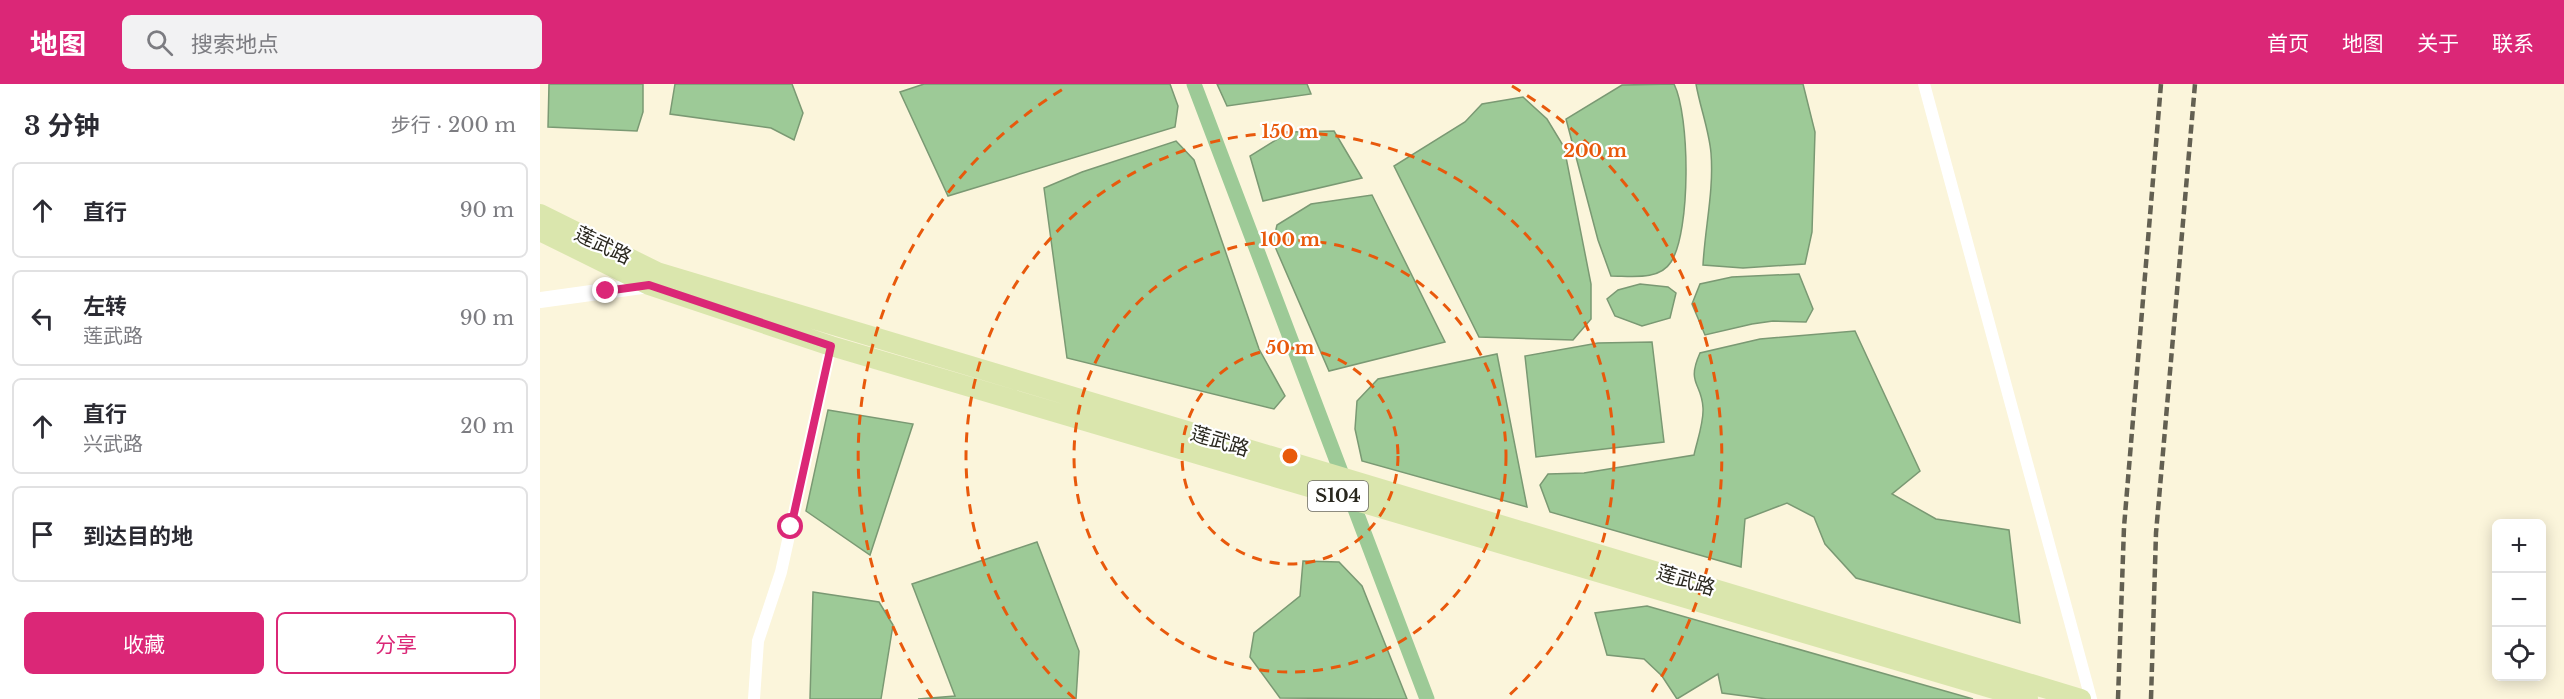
<!DOCTYPE html>
<html lang="zh">
<meta charset="utf-8">
<style>
body{margin:0;font-family:"Libre Baskerville","Noto Sans SC",serif;background:#f2f2f3;color:#2b2b33}
.controls{position:absolute;right:18px;bottom:18px;display:grid;overflow:hidden;border-radius:9px;box-shadow:0 3px 15px #0003}
.controls button{width:54px;height:54px;display:grid;place-items:center;padding:0;border:0;border-bottom:2px solid #e1e1e2;background:#fff;color:#2b2b33;font:30px sans-serif}
.stop{position:absolute;width:18px;height:18px;margin:-14px;border:4px solid #db2777;border-radius:50%;background:#fff}
.stop.end{background:#db2777;border-color:#fff;box-shadow:0 2px 6px #0008}
.list{margin:0;padding:0;list-style:none}
h2{display:flex;justify-content:space-between;align-items:center;height:78px;margin:0;padding:0 24px;font-size:26px}
h2 small{font-size:20px;font-weight:400;color:#7c7c81}
.list li{display:grid;grid-template-columns:39px 1fr auto;gap:18px;align-items:center;box-sizing:border-box;height:96px;margin:0 12px 12px;padding:0 12px;border:2px solid #e1e1e2;border-radius:9px}
.list b{display:block;font-size:22px;white-space:nowrap}
.list p{margin:0;font-size:20px;white-space:nowrap;color:#7c7c81}
.list em{font-size:20px;font-style:normal;color:#7c7c81}
.actions{display:flex;gap:12px;padding:18px 24px}
.actions a{flex:1;padding:14px 0;border:2px solid #db2777;border-radius:9px;text-align:center;font-size:21px;color:#db2777}
.actions .main{background:#db2777;color:#fff}
.icon{flex:none;width:33px;height:33px;fill:none;stroke:currentColor;stroke-width:2;stroke-linecap:round;stroke-linejoin:round}
.map{position:relative;flex:none;width:2024px;height:615px;overflow:hidden}
header{display:flex;align-items:center;gap:36px;box-sizing:border-box;height:84px;padding:0 30px;background:#db2777;color:#fff}
header strong{font-size:28px}
nav{display:flex;gap:33px;margin-inline-start:auto;font-size:21px}
.search{width:420px;height:54px;background:#f2f2f3;display:flex;align-items:center;gap:15px;box-sizing:border-box;padding:0 21px;border-radius:9px;color:#7c7c81;font-size:22px}
main{display:flex}
aside{flex:1;background:#fff}
.map>svg:first-child{display:block}
.water{fill:#9dca97;stroke:#7a9973;stroke-width:1.5}
.lines{fill:none;stroke-linecap:round;stroke-linejoin:round}
.canal{stroke:#9dca97;stroke-width:15}
.street{stroke:#fff;stroke-width:12}
.secondary{stroke:#fff;stroke-width:16}
.primary{stroke:#dae6ad;stroke-width:20}
.rail{stroke:#636052;stroke-width:4.5;stroke-dasharray:9 4.5;stroke-linecap:butt}
.route{stroke:#db2777;stroke-width:8}
.ring{fill:none;stroke:#e8590c;stroke-width:3;stroke-dasharray:10 8}
.labels{text-anchor:middle;dominant-baseline:central;stroke-width:4.5;stroke-linejoin:round;paint-order:stroke}
.shield{fill:#fff;stroke:#696862;stroke-width:1.5}
.shield-label{font-size:18px;font-weight:bold;fill:#29271e}
.street-label{font-size:20px;fill:#29271e;stroke:#fff}
.centre{fill:#e8590c;stroke:#fff;stroke-width:3}
.ring-label{font-size:18px;text-anchor:middle;font-weight:bold;fill:#e8590c;stroke:#fff;stroke-width:4.5;stroke-linejoin:round;paint-order:stroke}
</style>
<header>
<strong>地图</strong>
<div class="search"><svg class="icon" aria-label="search" viewBox="0 0 24 24"><circle cx="10" cy="10" r="6"/><path d="M15 15l6 6"/></svg>搜索地点</div>
<nav><a>首页</a><a>地图</a><a>关于</a><a>联系</a></nav>
</header>
<main>
<aside>
<h2>3 分钟<small>步行 · 200 m</small></h2>
<ul class="list">
<li><svg class="icon" aria-label="ahead" viewBox="0 0 24 24"><path d="M12 20V5M6 11l6-6 6 6"/></svg><div><b>直行</b></div><em>90 m</em></li>
<li><svg class="icon" aria-label="left" viewBox="0 0 24 24"><path d="M17 20v-9H6M10 6l-5 5 5 5"/></svg><div><b>左转</b><p>莲武路</p></div><em>90 m</em></li>
<li><svg class="icon" aria-label="ahead" viewBox="0 0 24 24"><path d="M12 20V5M6 11l6-6 6 6"/></svg><div><b>直行</b><p>兴武路</p></div><em>20 m</em></li>
<li><svg class="icon" aria-label="arrive" viewBox="0 0 24 24"><path d="M6 21V4h12l-3 4 3 4H6"/></svg><div><b>到达目的地</b></div></li>
</ul>
<div class="actions"><a class="main">收藏</a><a>分享</a></div>
</aside>
<div class="map">
<svg width="2024" height="615" viewBox="0 0 2024 615">
<rect width="100%" height="100%" fill="#fbf5db"/>
<path class="water" d="M9,0H103V28L97,47L8,43Z
M135,0H252L263,29L254,56L231,44L130,30Z
M384,0H630L638,22L635,43L408,112L360,8Z
M677,0H767L771,10L687,22Z
M1134,0C1150,32 1151,147 1131,178C1119,197 1091,192 1071,192L1058,156L1026,35L1082,1Z
M1156,0H1263L1275,48L1272,148L1265,180L1203,184L1163,181C1165,143 1174,107 1171,69C1169,46 1160,23 1156,0Z
M983,13L1007,35L1024,63L1051,200V235L1033,256L939,253L854,82L925,38L942,20Z
M794,47L822,94L723,117L710,72L749,48Z
M636,57L654,76L719,265L745,312L734,325L527,274L504,104L542,88Z
M832,111L905,258L789,287L733,158L737,141L771,120Z
M1259,190L1273,225L1266,238L1233,237L1212,240L1165,251L1152,220L1160,200L1192,193Z
M1100,200L1128,203L1136,209L1130,234L1102,242L1075,232L1067,215L1078,206Z
M1315,247L1380,387L1352,410L1396,435L1469,446L1480,539L1316,494L1285,460L1274,433L1247,419L1205,435L1201,483L1010,428L1000,401L1008,390L1044,389L1154,371C1157,357 1164,338 1163,324C1162,299 1146,300 1160,269L1220,255Z
M1112,258L1124,358L996,373L985,272L1058,259Z
M957,270L987,423L822,377L815,345L817,317L838,295Z
M288,326L373,340L330,471L266,427Z
M497,458L539,567L536,615H378L415,612L372,500Z
M763,477L799,478L822,502L867,615L740,614L710,573L714,549L760,512Z
M273,508L339,518L353,541L341,615H270Z
M1107,522L1433,615H1227L1182,609L1178,590L1137,615L1122,592L1104,575L1067,571L1055,529Z"/>
<g class="lines">
<path class="canal" d="M654,0L887,615"/>
<path class="street" d="M1384,0L1551,615
M214,615L218,557L241,488L291,262"/>
<path class="secondary" d="M0,216L109,201"/>
<path class="primary" d="M0,130L117,188L1541,615
M0,147L109,201L291,262L1488,615"/>
<path class="rail" d="M1578,615L1584,443L1621,0
M1611,615L1616,449L1655,0"/>
</g>
<g class="lines">
<path class="route" d="M66,207L109,201L291,262L251,443"/>
</g>
<g class="ring">
<circle cx="750" cy="372" r="108"/>
<circle cx="750" cy="372" r="216"/>
<path d="M535 615A324 324 0 1 1 965 615"/>
<path d="M392 614A432 432 0 0 1 528 2M972 2A432 432 0 0 1 1108 614"/>
</g>
<g class="labels">
<rect class="shield" x="768" y="397" width="60" height="30" rx="4.5"/>
<g class="shield-label">
<text x="798" y="412">S104</text>
</g>
<g class="street-label">
<text transform="translate(63 161) rotate(26)">莲武路</text>
<text transform="translate(680 357) rotate(17)">莲武路</text>
<text transform="translate(1146 496) rotate(17)">莲武路</text>
</g>
</g>
<circle cx="750" cy="372" r="9" class="centre"/>
<g class="ring-label">
<text x="750" y="54">150 m</text>
<text x="1055" y="73">200 m</text>
<text x="750" y="162">100 m</text>
<text x="750" y="270">50 m</text>
</g>
</svg>
<div class="controls">
<button>+</button>
<button>−</button>
<button><svg class="icon" aria-label="locate" viewBox="0 0 24 24"><circle cx="12" cy="12" r="6"/><path d="M12 2v4M12 18v4M2 12h4M18 12h4"/></svg></button>
</div>
<div class="stop" style="left:251px;top:443px"></div>
<div class="stop end" style="left:66px;top:207px"></div>
</div>
</main>
